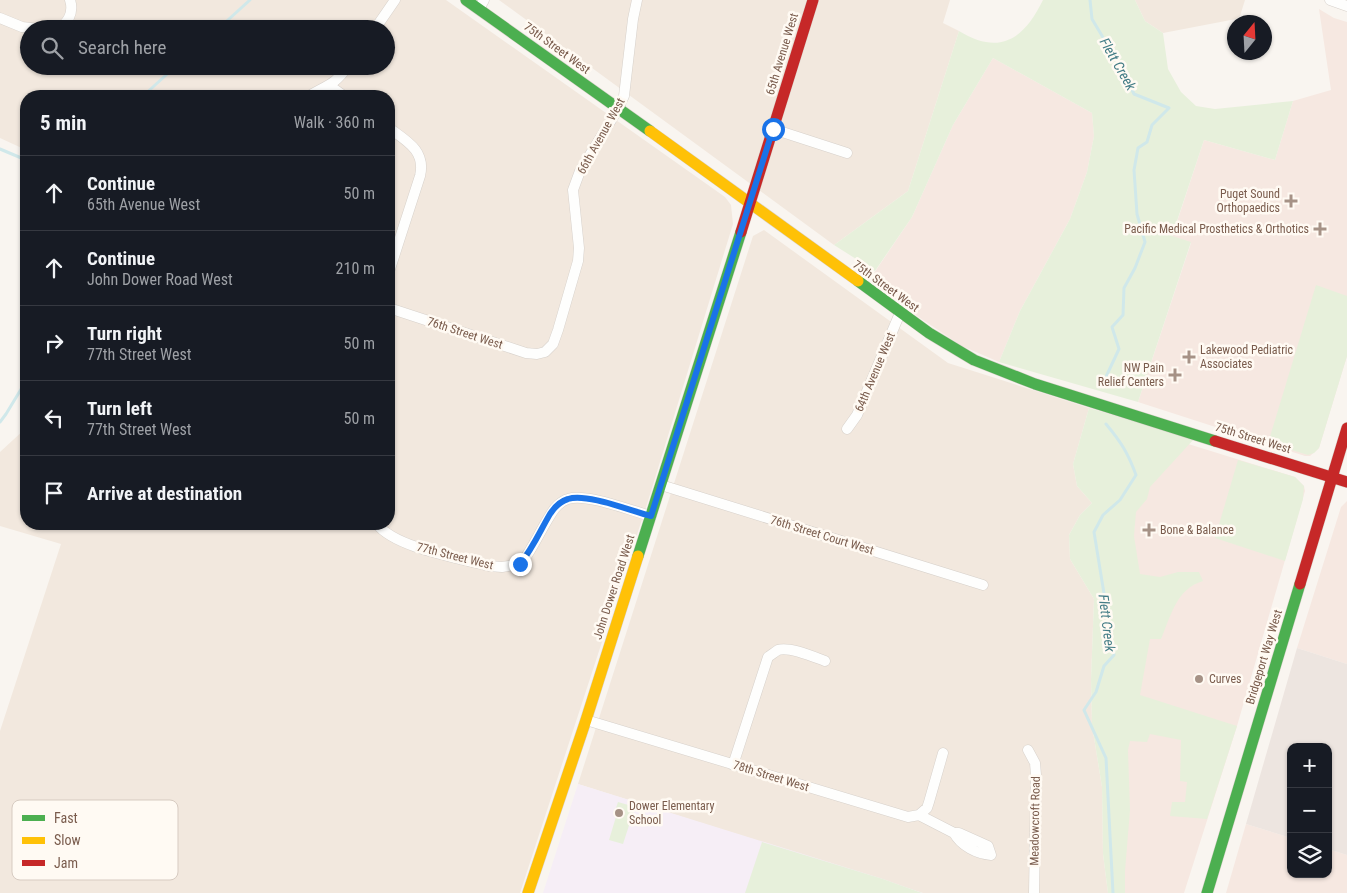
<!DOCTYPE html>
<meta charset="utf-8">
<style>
body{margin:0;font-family:"Roboto Condensed",sans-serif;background:#20242c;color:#f1f3f6}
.controls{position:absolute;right:15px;bottom:15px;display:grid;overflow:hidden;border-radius:10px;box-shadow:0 1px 4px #0004}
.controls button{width:45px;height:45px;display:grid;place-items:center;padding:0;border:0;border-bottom:1px solid #363941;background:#171b24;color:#f1f3f6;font:25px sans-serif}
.compass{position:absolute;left:1227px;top:15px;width:45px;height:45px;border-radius:50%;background:#171b24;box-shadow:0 1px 4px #0004;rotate:18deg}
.stop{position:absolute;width:15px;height:15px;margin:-11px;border:4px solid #1a73e8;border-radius:50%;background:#fff}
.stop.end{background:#1a73e8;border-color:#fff;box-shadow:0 1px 5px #0008}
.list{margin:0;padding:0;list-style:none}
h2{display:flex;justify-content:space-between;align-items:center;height:65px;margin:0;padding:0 20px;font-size:21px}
h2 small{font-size:16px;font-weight:400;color:#9ea1a6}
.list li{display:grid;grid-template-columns:32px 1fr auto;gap:15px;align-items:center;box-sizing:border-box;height:75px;padding:0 20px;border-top:1px solid #363941}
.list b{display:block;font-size:19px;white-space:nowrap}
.list p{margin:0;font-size:16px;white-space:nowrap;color:#9ea1a6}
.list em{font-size:16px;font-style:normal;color:#9ea1a6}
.icon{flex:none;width:28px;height:28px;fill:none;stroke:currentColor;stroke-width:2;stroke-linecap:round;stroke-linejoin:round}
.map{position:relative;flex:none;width:1347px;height:893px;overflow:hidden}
.search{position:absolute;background:#171b24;box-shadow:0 1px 4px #0004;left:20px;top:20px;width:375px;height:55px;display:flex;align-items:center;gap:12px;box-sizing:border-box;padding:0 18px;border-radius:28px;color:#9ea1a6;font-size:19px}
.panel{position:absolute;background:#171b24;box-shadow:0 1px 4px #0004;left:20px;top:90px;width:375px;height:440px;border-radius:20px}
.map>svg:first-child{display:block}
.residential{fill:#f2e8de;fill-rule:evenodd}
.commercial{fill:#f6e8e1}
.industrial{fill:#ede5e0}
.education{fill:#f6eef6}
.green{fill:#e7f0db}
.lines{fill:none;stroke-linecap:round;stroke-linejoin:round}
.stream{stroke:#d0e8ea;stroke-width:3}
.street-casing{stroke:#d7d1cb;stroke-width:11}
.fast-casing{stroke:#d9d2cb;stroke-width:12}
.slow-casing{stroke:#d9d2cb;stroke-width:12}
.jam-casing{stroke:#d9d2cb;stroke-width:12}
.street{stroke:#fefefd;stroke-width:10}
.fast{stroke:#4caf50;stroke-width:11}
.slow{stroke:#ffc107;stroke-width:11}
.jam{stroke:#c62828;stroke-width:11}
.route{stroke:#1a73e8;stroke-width:6}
.poi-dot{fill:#a69286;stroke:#fffaf3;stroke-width:2}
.labels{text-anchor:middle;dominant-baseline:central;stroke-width:5;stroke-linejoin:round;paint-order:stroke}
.street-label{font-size:12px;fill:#7a5c4d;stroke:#fffaf3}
.poi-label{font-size:12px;fill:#7a5c4d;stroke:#fffaf3;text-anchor:start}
.water-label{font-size:14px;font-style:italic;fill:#437c86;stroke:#fffaf3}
.key{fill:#fffaf3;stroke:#d7cbc1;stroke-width:1}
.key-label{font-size:14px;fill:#7a5c4d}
</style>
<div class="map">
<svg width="1347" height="893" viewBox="0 0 1347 893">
<rect width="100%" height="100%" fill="#f9f5f0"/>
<path class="residential" d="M0,0H446L725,197L731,205L733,224L648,501L520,893H0V731L61,544L0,526V452L26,428V524H389V96H26V150L0,138ZM29,29H386V66H29Z
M499,0H950L943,23L959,31L908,191L834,245Z
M1135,0H1245L1240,16L1236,19L1163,33L1145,21Z
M764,230L948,363L1089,408L1073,464L1077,486L1092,503L1080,515L1069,535L1070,559L1094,599L1091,679L1092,725L1102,787L1103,854L1108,893H923L578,784L753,236Z"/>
<path class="commercial" d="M1319,9L1334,18L1347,22V356L1319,448L1310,456H1305L1138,402L1191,243L1172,237L1204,140L1275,160L1293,101L1331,90Z
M993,58L1092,113L1094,136L1087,172L1070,219L1020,311L999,362L962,346L917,316L870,279L912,217L953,125Z
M1140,429L1295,477L1304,486L1305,491L1237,726L1184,893H1125L1120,772Z
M1347,501V664L1297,648L1341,507Z
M1246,824L1291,838V874H1328V849L1347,855V893H1226Z"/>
<path class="industrial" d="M1297,648L1347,664V855L1328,849V747H1291V838L1246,824Z"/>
<path class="education" d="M578,784L883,879L922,893H543Z"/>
<path class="green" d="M1043,0H1135L1145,21L1163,33L1168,69L1181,92L1196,106L1215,109L1293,101L1275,160L1204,140L1172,236L1191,242L1138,402L999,362L1020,311L1070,219L1087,172L1094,136L1092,113L993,58L953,125L912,217L875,271L834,245L908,191L959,31C1000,56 1024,39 1043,0Z
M1316,285L1347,296V356L1319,448L1314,453L1308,455L1268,443Z
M1089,408L1194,439L1150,487L1147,499L1136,512L1134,536L1140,574L1160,577L1178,572H1199L1203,581C1176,589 1171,616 1161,639H1150L1140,695L1237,726L1207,819L1170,816L1172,802H1185L1187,782L1180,781L1181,740L1150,734L1147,742L1130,741L1128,750L1130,810L1125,871V893H1108L1103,854L1102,787L1092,725L1091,679L1094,599L1070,559L1069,535L1080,515L1092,503L1077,486L1073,464Z
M1238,460L1295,477L1304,486L1303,499L1285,561L1215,538Z
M618,802L635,807L623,844L609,840L618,810L616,808Z
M762,842L883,879L922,893H745Z"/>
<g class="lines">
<path class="stream" d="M1090,0L1092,19L1123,71L1134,94L1169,108L1152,125L1147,142L1138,148L1134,170L1137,214L1145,242L1135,268L1124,288L1123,315L1112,327L1119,349L1104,381
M218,29L250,0
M143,96L176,66
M0,149L26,160
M0,422L6,414L26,381
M1106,424C1121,442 1128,453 1136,475L1120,500L1103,515L1094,532L1114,655L1104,666L1096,692L1084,710L1106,758L1113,893"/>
<g class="street-casing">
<path id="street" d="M1330,0L1347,6
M479,9L484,0
M0,18L22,27L39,29
M56,29C68,25 74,12 70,0
M375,29L395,0
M330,86L344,96
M309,96C327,85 335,85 348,66
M389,128C407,141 426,151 420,176L389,272
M773,129L847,153
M389,308L526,353L537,354L545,352L553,344L558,330L578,261L579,248L573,190L580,171L618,109L624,96L633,19L637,0
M847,429L857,415L900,313
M661,485L983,585
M377,524C395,548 460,558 489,566L502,567L521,564C533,548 540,531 551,514C554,508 561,501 568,499C587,493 631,511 651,516
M586,720L908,817L919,815L954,833H959L988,846L991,855C977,854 961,846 954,833
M1028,750L1035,763L1036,775L1034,893
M733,765L768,657C771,655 775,652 778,650C789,646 814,657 825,661
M919,815L927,808L929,802L943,753"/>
</g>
<g class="fast-casing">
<path id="fast" d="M466,0L650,131
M858,281L929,333L974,360L1035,384L1215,441
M638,556L741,232
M1207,893L1300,584"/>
</g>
<g class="slow-casing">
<path id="slow" d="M650,131L858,281
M528,893L586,720L638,556"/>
</g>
<g class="jam-casing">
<path id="jam" d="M741,232L813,0
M1215,441L1347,482
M1300,584L1347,428"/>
</g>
<use href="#street" class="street"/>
<use href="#fast" class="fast"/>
<use href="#slow" class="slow"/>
<use href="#jam" class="jam"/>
</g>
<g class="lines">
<path class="route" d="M520,564C533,548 540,531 550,514C554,508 561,501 568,499C587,493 631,511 651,516L773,129"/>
</g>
<g class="poi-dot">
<path d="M1288.5 193.5h5v5h5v5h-5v5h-5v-5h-5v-5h5z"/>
<path d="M1317.5 221.5h5v5h5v5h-5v5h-5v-5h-5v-5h5z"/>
<path d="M1186.5 349.5h5v5h5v5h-5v5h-5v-5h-5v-5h5z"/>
<path d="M1172.5 367.5h5v5h5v5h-5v5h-5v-5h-5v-5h5z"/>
<path d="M1146.5 522.5h5v5h5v5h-5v5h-5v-5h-5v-5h5z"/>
<circle cx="1199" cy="679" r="5"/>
<circle cx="619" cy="813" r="5"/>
</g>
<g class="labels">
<g class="street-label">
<text transform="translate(557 48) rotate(36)">75th Street West</text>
<text transform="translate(782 54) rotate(-73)">65th Avenue West</text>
<text transform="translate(601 136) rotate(-61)">66th Avenue West</text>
<text transform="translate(886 286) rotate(36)">75th Street West</text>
<text transform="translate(465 333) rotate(18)">76th Street West</text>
<text transform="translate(875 372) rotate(-67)">64th Avenue West</text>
<text transform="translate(1253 438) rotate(17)">75th Street West</text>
<text transform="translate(822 535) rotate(17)">76th Street Court West</text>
<text transform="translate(455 556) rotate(14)">77th Street West</text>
<text transform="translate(614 587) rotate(-72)">John Dower Road West</text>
<text transform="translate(1264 657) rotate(-73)">Bridgeport Way West</text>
<text transform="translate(771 776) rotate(17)">78th Street West</text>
<text transform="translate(1035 821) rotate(-89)">Meadowcroft Road</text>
</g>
<g class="poi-label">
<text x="1280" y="194" text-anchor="end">Puget Sound<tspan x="1280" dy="14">Orthopaedics</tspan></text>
<text x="1309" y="229" text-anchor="end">Pacific Medical Prosthetics &amp; Orthotics</text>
<text x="1200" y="350">Lakewood Pediatric<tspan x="1200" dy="14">Associates</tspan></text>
<text x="1164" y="368" text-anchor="end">NW Pain<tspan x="1164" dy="14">Relief Centers</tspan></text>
<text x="1160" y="530">Bone &amp; Balance</text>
<text x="1209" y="679">Curves</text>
<text x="629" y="806">Dower Elementary<tspan x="629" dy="14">School</tspan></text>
</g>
<g class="water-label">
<text transform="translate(1118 64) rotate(60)">Flett Creek</text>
<text transform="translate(1107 623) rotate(83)">Flett Creek</text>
</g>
</g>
<rect x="12" y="800" width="166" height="80" rx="8" class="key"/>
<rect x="22" y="815" width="23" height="6" fill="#4caf50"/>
<rect x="22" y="837" width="23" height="7" fill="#ffc107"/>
<rect x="22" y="860" width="23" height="6" fill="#c62828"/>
<g class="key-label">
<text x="54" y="823">Fast</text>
<text x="54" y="845">Slow</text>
<text x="54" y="868">Jam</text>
</g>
</svg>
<div class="controls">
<button>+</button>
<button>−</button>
<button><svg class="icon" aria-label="layers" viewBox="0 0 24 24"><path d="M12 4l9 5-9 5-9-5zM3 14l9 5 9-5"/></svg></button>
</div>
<svg class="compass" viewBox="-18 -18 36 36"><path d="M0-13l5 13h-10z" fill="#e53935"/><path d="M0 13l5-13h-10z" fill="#9ea1a6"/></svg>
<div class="stop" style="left:773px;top:129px"></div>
<div class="stop end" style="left:520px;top:564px"></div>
<div class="search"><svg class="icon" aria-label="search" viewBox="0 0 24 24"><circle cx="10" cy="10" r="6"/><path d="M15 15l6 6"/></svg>Search here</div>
<section class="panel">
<h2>5 min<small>Walk · 360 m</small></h2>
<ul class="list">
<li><svg class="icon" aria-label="ahead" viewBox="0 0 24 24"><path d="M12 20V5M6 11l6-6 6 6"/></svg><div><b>Continue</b><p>65th Avenue West</p></div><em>50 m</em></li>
<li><svg class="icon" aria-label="ahead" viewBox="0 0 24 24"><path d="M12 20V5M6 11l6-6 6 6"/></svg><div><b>Continue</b><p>John Dower Road West</p></div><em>210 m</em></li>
<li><svg class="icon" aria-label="right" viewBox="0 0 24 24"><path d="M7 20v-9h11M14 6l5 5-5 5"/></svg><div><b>Turn right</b><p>77th Street West</p></div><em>50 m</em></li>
<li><svg class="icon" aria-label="left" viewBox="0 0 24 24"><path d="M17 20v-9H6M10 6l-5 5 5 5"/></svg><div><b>Turn left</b><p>77th Street West</p></div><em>50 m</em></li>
<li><svg class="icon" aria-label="arrive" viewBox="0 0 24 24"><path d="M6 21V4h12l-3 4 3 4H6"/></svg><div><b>Arrive at destination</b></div></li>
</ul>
</section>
</div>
